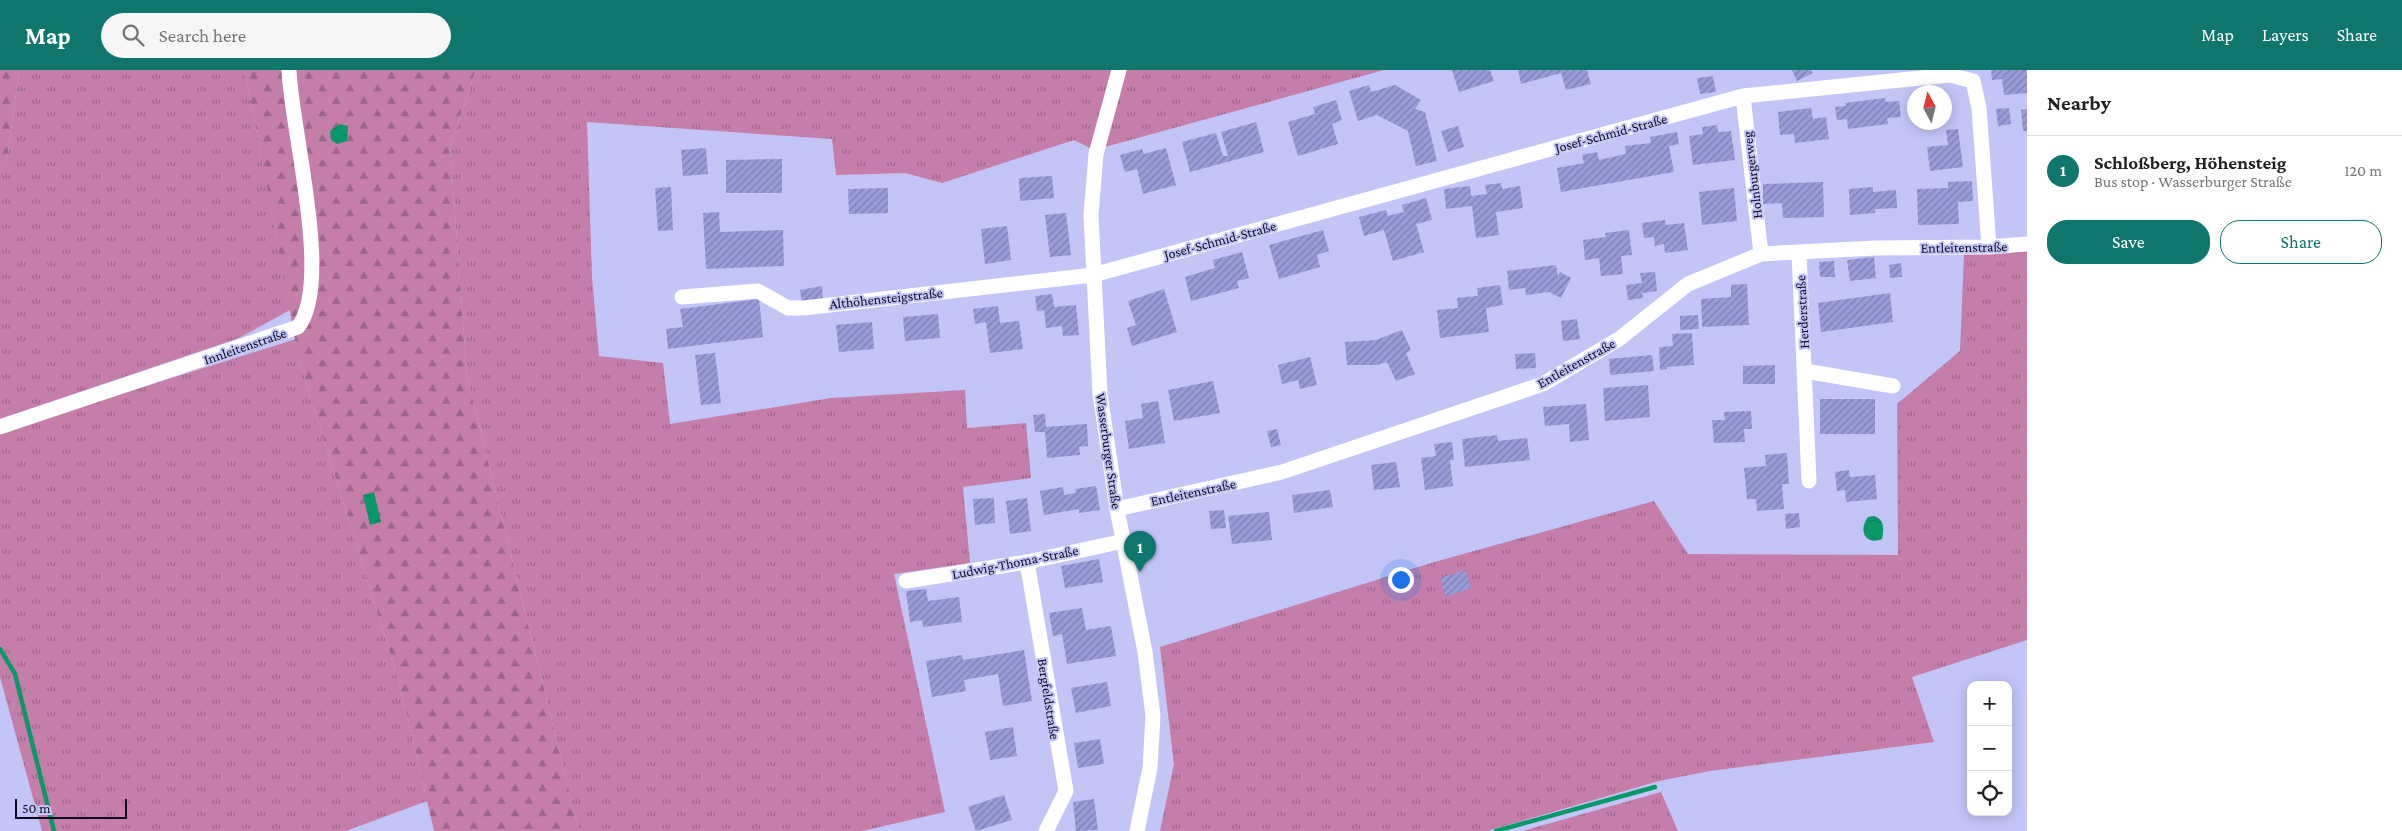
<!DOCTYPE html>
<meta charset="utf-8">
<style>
body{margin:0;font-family:"Crimson Pro",serif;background:#f6f6f6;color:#202124}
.controls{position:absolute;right:15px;bottom:15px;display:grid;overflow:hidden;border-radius:10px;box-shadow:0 2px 12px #0003}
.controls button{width:45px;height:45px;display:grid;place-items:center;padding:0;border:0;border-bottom:1px solid #e0e0e0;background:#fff;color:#202124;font:25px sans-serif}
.compass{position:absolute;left:1907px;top:15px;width:45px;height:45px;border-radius:50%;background:#fff;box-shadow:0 2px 12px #0003;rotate:353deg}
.scale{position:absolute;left:15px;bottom:12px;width:112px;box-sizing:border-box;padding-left:5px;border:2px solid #0b0a1f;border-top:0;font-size:14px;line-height:18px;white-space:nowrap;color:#0b0a1f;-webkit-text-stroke:4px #c3c5f7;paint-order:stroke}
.you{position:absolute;left:1400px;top:509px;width:18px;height:18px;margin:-12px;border:4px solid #fff;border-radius:50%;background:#1a73e8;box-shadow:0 0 0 8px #1a73e833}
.badge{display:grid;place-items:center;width:32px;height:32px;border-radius:50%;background:#0f766e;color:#fff;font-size:16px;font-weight:700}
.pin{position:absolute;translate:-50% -41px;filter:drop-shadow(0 1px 2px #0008)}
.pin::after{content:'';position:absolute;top:26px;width:18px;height:15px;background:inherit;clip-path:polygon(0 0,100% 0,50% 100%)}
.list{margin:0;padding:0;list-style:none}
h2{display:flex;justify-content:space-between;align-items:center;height:65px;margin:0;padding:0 20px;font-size:21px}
h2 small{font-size:16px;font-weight:400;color:#757577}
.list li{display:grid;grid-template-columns:32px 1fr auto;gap:15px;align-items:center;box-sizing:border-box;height:70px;padding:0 20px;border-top:1px solid #e0e0e0}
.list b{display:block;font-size:19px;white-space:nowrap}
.list p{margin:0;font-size:16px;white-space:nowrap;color:#757577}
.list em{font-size:16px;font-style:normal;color:#757577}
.actions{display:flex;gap:10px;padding:15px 20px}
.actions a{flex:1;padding:11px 0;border:1px solid #0f766e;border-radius:20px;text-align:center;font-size:18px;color:#0f766e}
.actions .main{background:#0f766e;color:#fff}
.icon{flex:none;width:28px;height:28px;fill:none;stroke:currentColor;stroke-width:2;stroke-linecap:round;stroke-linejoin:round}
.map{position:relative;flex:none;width:2027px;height:761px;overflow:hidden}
header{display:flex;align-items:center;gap:30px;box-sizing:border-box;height:70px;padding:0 25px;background:#0f766e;color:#fff}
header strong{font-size:24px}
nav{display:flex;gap:28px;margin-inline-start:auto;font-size:18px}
.search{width:350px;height:45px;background:#f6f6f6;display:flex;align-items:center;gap:12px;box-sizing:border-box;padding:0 18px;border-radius:28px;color:#757577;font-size:19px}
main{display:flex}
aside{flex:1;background:#fff}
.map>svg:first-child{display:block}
.grass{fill:url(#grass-tufts)}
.forest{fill:url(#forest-firs)}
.water{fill:url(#water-ripples)}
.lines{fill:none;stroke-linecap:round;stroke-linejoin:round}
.stream{stroke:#0a9769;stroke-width:4.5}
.building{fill:url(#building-hatch)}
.minor{stroke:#fff;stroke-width:15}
.labels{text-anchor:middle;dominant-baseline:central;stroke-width:4;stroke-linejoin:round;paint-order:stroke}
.street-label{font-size:14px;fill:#0b0a1f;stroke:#c3c5f7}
</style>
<header>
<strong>Map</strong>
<div class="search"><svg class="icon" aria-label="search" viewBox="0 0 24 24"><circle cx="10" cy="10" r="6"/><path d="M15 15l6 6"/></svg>Search here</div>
<nav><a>Map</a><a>Layers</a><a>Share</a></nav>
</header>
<main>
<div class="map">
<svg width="2027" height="761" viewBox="0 0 2027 761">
<defs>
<pattern id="grass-tufts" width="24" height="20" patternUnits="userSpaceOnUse" patternTransform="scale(1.25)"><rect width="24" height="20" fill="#c47ea9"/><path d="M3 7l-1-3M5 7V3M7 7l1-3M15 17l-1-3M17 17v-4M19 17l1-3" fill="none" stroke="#9d6589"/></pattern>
<pattern id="forest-firs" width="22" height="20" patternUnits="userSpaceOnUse" patternTransform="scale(1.25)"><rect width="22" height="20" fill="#c47ea9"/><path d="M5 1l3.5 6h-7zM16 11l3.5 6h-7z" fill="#9d6589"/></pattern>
<pattern id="water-ripples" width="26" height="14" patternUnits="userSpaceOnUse" patternTransform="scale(1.25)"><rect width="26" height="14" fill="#0a9769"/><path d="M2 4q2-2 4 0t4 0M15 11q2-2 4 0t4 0" fill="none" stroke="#097956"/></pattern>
<pattern id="building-hatch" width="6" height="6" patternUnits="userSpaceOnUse" patternTransform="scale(1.25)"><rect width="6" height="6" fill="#9a9cd8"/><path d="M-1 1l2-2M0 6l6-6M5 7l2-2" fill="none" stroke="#7c7daf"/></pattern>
</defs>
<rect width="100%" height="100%" fill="#c3c5f7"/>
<path class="grass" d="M19,0H245L290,240L239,268L0,349V102L7,91Z
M476,0H1384L1094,80L1074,70L942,113L905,103L836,105L832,69L587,52L592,207L599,286L663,293L670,354L831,328L965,320L967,358L1026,353L1031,408L963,417L970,493L894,504L945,742L862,761H579L467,306L450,76Z
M2027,181V570L1912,607L1934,672L1710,701L1659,711L1487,761H1160L1174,694L1160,577L1431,493L1654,431L1688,484L1898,485L1897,334L1960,281L1964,183Z
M296,269L299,290L399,612L427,731L346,761H42L0,607V362Z
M1661,722L1678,761H1522Z"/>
<path class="forest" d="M0,0H19L7,91L0,102Z
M245,0H476L450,76L467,306L579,761H434L399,612L299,290Z"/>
<path class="water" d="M339,54L348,56L347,71L337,74L331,70L330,61Z
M374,422L381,452L370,455L363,425Z
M1874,446C1885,450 1884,459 1882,469C1865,476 1858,460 1868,447Z"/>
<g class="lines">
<path class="stream" d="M0,579L15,604L54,761
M1496,761L1655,717"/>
</g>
<path class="building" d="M1452,0H1490L1494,11L1459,22Z
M1518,0H1587L1591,14L1566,20L1561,3L1521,14Z
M1792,0H1811L1813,3L1797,11Z
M1991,0H2027V23L2004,25L2002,9L1992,10Z
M1713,6L1716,22L1700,24L1697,8Z
M1369,15L1371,22L1395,15L1421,30L1415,39L1425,42L1437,91L1416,96L1408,61L1377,45L1358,51L1349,21Z
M1885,28L1886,32L1899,31L1901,47L1887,48L1888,54L1848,59L1847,49L1837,50L1835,37L1846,36L1845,33Z
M1336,30L1342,50L1332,54L1338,74L1298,86L1288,52L1315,44L1313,37Z
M1811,38L1813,49L1826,47L1829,69L1795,73L1794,64L1780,65L1778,42Z
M2009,38L2011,54L1998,56L1996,39Z
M2027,39V61H2023L2021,40Z
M1256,52L1264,82L1190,102L1182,72L1216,63L1223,86H1228L1221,62Z
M1717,55L1718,62L1731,61L1735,90L1693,95L1689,66L1703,64L1702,57Z
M1458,56L1464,77L1448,82L1441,61Z
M1958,59L1963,97L1930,101L1927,77L1948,75L1946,60Z
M1677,62L1679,74L1669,76L1674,102L1561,122L1557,98L1584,93L1582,85L1597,82L1599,90L1626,84L1625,76L1651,73L1650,67Z
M706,78L708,104L683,106L681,80Z
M1166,78L1176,115L1143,124L1137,99L1125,102L1120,85L1142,79L1144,84Z
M782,89V123H726V90Z
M1052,106L1054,128L1020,131L1019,108Z
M1972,111L1973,131L1958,132L1959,154L1918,155L1917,119L1948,118V112Z
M1823,112L1824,147L1783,148L1782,133L1763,134V114Z
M1501,113L1502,119L1520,116L1523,138L1496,142L1499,165L1476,168L1472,136L1446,139L1444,119L1470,116L1471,126L1487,124L1485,115Z
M671,117L673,160L658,161L655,118Z
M1873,117V122L1896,120L1897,138L1875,139V143L1850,145L1849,119Z
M888,118V143L849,144L848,119Z
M1734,118L1737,151L1702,155L1699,122Z
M1426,128L1432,150L1416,154L1424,182L1393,191L1384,160L1364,166L1359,147L1386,140L1388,146L1404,142L1402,135Z
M719,142L720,162L783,160L784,196L706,199L703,143Z
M1066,143L1071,185L1050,187L1045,145Z
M1665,150L1666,155L1684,153L1688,180L1665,183L1664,174L1655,176L1654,167L1644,168L1642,153Z
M1007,156L1011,190L985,194L981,159Z
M1323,160L1329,181L1317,185L1320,197L1279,209L1269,175Z
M1629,160L1632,185L1621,186L1623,204L1601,206L1599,188L1585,190L1583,170L1606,167L1605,163Z
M1242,182L1249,208L1237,211L1239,218L1191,231L1185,207L1215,198L1213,190Z
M1874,187L1876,208L1850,211L1847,190Z
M1834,191L1835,207H1820L1819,192Z
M1901,193L1902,207L1890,208L1889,195Z
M1556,195L1558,207L1560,202L1571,208L1561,228L1549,222L1526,225L1525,218L1509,220L1507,201Z
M1655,202L1657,221L1642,223L1643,228L1628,230L1626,215L1642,213L1640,203Z
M1747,214L1749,255L1702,257L1701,229L1731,227V215Z
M1500,215L1503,235L1486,238L1489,262L1440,268L1437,240L1458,238L1457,228L1478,226L1477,218Z
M822,216L823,230L802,233L800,220Z
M1164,219L1177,262L1132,276L1127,258L1136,255L1128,231Z
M1890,223L1893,252L1821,262L1818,233Z
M1052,224L1054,237L1076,235L1079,265L1063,266L1062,256L1046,258L1044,240L1037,241L1035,226Z
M759,229L763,267L668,279L666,259L683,257L680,239Z
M998,236L1000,253L1019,251L1023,279L990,283L986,252L975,254L973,239Z
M938,244L940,268L905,271L903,247Z
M1698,245L1699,259L1680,260V246Z
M1577,249L1580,269L1563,271L1561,251Z
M872,252L874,279L839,282L836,255Z
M1402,260L1411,280L1406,283L1415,304L1396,311L1387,292L1377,295H1347L1345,272L1376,270Z
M1692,263L1694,295L1667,297V299L1660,300L1659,277L1673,276L1672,264Z
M715,283L721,333L701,335L695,285Z
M1535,283L1536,298L1516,299L1515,284Z
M1652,285L1654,301L1610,305L1609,289Z
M1310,287L1317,315L1300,319L1298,310L1282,314L1278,295Z
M1775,295V314H1743V296Z
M1213,311L1220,343L1174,351L1168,320Z
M1648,315L1650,347L1605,351L1603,318Z
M1820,329H1875V364H1820Z
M1158,331L1165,373L1129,379L1125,351L1143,348L1141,334Z
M1586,334L1589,370L1570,372L1569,354L1545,356L1543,337Z
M1751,341L1752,359H1744L1745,372L1714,373L1712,350H1725L1724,342Z
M1045,344L1046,357L1087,354L1088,376L1079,377L1080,385L1047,388L1045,362H1035L1033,345Z
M1277,359L1281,375L1271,377L1267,361Z
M1497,365L1498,371L1527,368L1530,390L1465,397L1462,369Z
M1452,372L1454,390H1450L1453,416L1425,420L1421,388L1436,386L1434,374Z
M1787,383L1789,414H1782L1784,439L1757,441L1756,429H1747L1744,398L1766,396L1765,385Z
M1396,392L1400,417L1374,420L1371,395Z
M1849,400L1850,407L1875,405L1877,429L1846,432L1845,420L1837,421L1835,402Z
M1096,416L1100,440L1079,443V439L1044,445L1040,421L1063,417L1064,425L1076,423L1075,419Z
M1330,420L1333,437L1294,443L1292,425Z
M994,428L995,453L975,455L973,429Z
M1027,428L1031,461L1010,464L1006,431Z
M1224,440L1226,458L1211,459L1209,441Z
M1269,442L1272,470L1232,474L1228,446Z
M1799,443L1800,457L1786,459L1785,444Z
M1099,489L1103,512L1065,518L1061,496Z
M1465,500L1471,518L1446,527L1440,508Z
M926,519L928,531L959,527L962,552L923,557L922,550L910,552L906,521Z
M1082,538L1086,560L1111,556L1116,586L1067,594L1062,564L1053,566L1049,543Z
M1024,580L1032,631L1003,636L998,604L964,610L966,621L932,627L926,591L962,585L963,590Z
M1107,612L1111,636L1076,643L1071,618Z
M1013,657L1017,686L990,690L985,662Z
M1100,669L1104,694L1078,698L1074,673Z
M1004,725L1012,750L976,761L968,737Z
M1094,729L1098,760L1076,761L1073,732Z"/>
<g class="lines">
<path class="minor" d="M1119,0L1096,84L1091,145L1100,324L1117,439L1145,582L1153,646L1150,698L1137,761
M1743,26L1761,184
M1799,183L1809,411
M682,227L758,221L788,238H804L1093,205L1743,26L1950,5L1973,11L1979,38L1989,177
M1805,301L1893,316
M0,357L298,257C333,212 291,59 289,0
M1117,439L1282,402L1543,314L1619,269L1688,214L1761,184L1876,178L1989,177L2027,174
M1027,492L1066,721L1046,761
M906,511L1027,492L1124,471"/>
</g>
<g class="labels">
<g class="street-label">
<text transform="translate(1611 63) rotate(-15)">Josef-Schmid-Straße</text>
<text transform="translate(1752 105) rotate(-97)">Holnburgerweg</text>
<text transform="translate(1220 170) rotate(-15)">Josef-Schmid-Straße</text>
<text transform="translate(1964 177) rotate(-1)">Entleitenstraße</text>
<text transform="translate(886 228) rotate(-6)">Althöhensteigstraße</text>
<text transform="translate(1802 242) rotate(-93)">Herderstraße</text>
<text transform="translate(245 276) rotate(-19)">Innleitenstraße</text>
<text transform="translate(1576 293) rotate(-29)">Entleitenstraße</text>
<text transform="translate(1109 381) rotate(82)">Wasserburger Straße</text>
<text transform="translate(1193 422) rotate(-12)">Entleitenstraße</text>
<text transform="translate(1015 492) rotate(-11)">Ludwig-Thoma-Straße</text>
<text transform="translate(1049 629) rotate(81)">Bergfeldstraße</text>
</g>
</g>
</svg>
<div class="controls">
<button>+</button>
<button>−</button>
<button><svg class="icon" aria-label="locate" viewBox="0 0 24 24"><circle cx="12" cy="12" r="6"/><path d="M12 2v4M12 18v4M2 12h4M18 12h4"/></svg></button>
</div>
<svg class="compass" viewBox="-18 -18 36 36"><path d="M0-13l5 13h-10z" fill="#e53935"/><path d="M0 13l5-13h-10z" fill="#757577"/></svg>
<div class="scale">50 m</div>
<div class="you"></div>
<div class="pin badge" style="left:1140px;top:502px">1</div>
</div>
<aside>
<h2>Nearby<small></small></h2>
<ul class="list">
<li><span class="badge">1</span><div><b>Schloßberg, Höhensteig</b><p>Bus stop · Wasserburger Straße</p></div><em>120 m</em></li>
</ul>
<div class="actions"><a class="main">Save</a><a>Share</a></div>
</aside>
</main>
